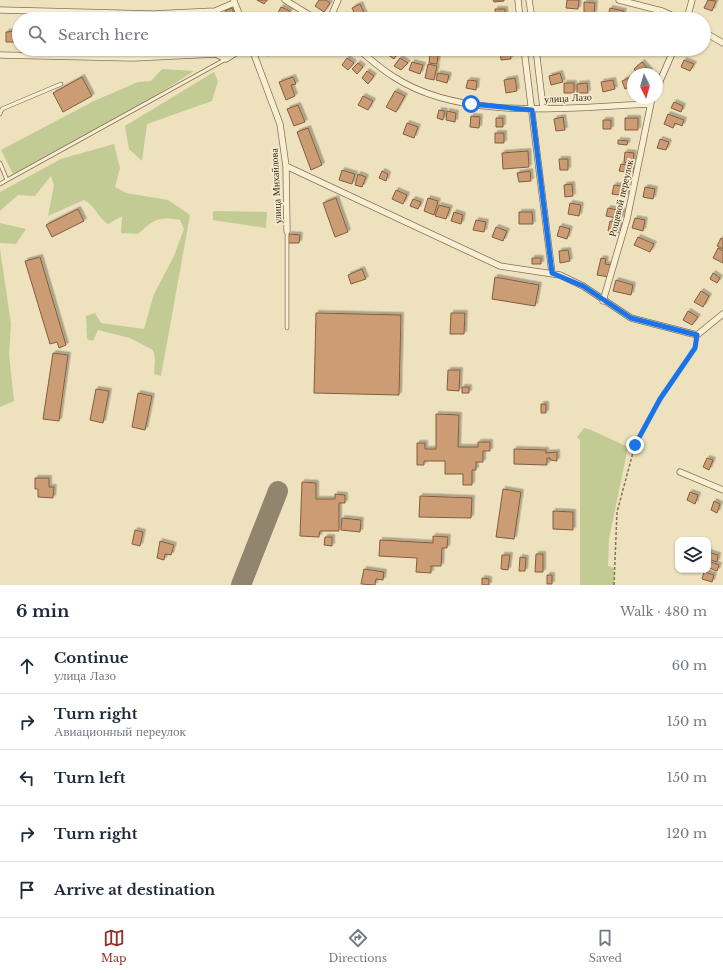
<!DOCTYPE html>
<meta charset="utf-8">
<style>
body{margin:0;font-family:"Libre Baskerville",serif;background:#f2f2f3;color:#1f2937}
.controls{position:absolute;right:12px;bottom:12px;display:grid;overflow:hidden;border-radius:8px;box-shadow:0 1px 3px #0004}
.controls button{width:36px;height:36px;display:grid;place-items:center;padding:0;border:0;border-bottom:1px solid #e0e1e3;background:#fff;color:#1f2937;font:20px sans-serif}
.compass{position:absolute;left:627px;top:68px;width:36px;height:36px;border-radius:50%;background:#fff;box-shadow:0 1px 3px #0004;rotate:175deg}
.stop{position:absolute;width:12px;height:12px;margin:-9px;border:3px solid #1a73e8;border-radius:50%;background:#fff}
.stop.end{background:#1a73e8;border-color:#fff;box-shadow:0 1px 4px #0008}
.list{margin:0;padding:0;list-style:none}
h2{display:flex;justify-content:space-between;align-items:center;height:52px;margin:0;padding:0 16px;font-size:17px}
h2 small{font-size:13px;font-weight:400;color:#747a83}
.list li{display:grid;grid-template-columns:26px 1fr auto;gap:12px;align-items:center;box-sizing:border-box;height:56px;padding:0 16px;border-top:1px solid #e0e1e3}
.list b{display:block;font-size:15px;white-space:nowrap}
.list p{margin:0;font-size:13px;white-space:nowrap;color:#747a83}
.list em{font-size:13px;font-style:normal;color:#747a83}
.icon{flex:none;width:22px;height:22px;fill:none;stroke:currentColor;stroke-width:2;stroke-linecap:round;stroke-linejoin:round}
.map{position:relative;flex:none;width:723px;height:585px;overflow:hidden}
.search{position:absolute;background:#fff;box-shadow:0 1px 3px #0004;left:12px;right:12px;top:12px;height:44px;display:flex;align-items:center;gap:10px;box-sizing:border-box;padding:0 14px;border-radius:22px;color:#747a83;font-size:15px}
.sheet{height:332px;background:#fff}
nav{display:flex;justify-content:space-around;align-items:center;box-sizing:border-box;height:56px;border-top:1px solid #e0e1e3;background:#fff;font-size:11px;color:#747a83}
nav a{display:grid;justify-items:center;gap:2px}
nav .on{color:#942c27}
.map>svg:first-child{display:block}
.green{fill:#c2cb93}
.lines{fill:none;stroke-linecap:round;stroke-linejoin:round}
.taxiway{stroke:#91856d;stroke-width:20}
.building{fill:#cc9c74;stroke:#845d3d;filter:url(#shadow)}
.lane-casing{stroke:#857257;stroke-width:4.5}
.street-casing{stroke:#857257;stroke-width:7}
.path{stroke:#857257;stroke-width:1.5;stroke-dasharray:3 2;stroke-linecap:butt}
.lane{stroke:#f8eed1;stroke-width:3}
.street{stroke:#f8eed1;stroke-width:5.5}
.route{stroke:#1a73e8;stroke-width:5}
.labels{text-anchor:middle;dominant-baseline:central;stroke-width:3.5;stroke-linejoin:round;paint-order:stroke}
.street-label{font-size:10px;fill:#35291c;stroke:#f5ebce}
</style>
<div class="map">
<svg width="723" height="585" viewBox="0 0 723 585">
<defs>
<filter id="shadow"><feDropShadow dx="2.5" dy="-2.5" stdDeviation="0" flood-color="#0004"/></filter>
</defs>
<rect width="100%" height="100%" fill="#ede1be"/>
<path class="green" d="M162,69L194,71L107,127L13,174L1,150L94,101L138,82L151,81Z
M214,72L218,81L212,101L147,124L142,161L129,149L125,126Z
M114,144L120,168L115,187L126,193L168,200L190,215L161,376L154,374L155,358L153,350L130,338L98,330L93,341L87,339L86,316L95,313L101,323L144,329L154,294L174,256L184,229L180,220C157,216 154,220 138,234L121,233L122,216L108,224C97,217 95,205 84,200L48,216L54,185L51,176L35,196L18,195L0,211V192L61,159Z
M213,211L267,212L266,228L213,220Z
M0,223L26,229L16,244L0,243Z
M0,249L11,324L9,355L14,401L0,407Z
M584,428L591,430L628,447L609,539L608,566L614,568V585H580V440L577,437Z"/>
<g class="lines">
<path class="taxiway" d="M241,585L278,491"/>
</g>
<path class="building" d="M257,0H267L264,4Z
M319,0H326L330,3L324,12L315,6Z
M493,0H504V1L494,2Z
M567,0H579L578,9L566,8Z
M708,0L716,1L712,11L704,8Z
M584,2L595,3L594,14L584,13Z
M360,4L365,15L357,19L352,8Z
M281,7L290,11L286,19L277,15Z
M232,8L236,19H228L225,11Z
M610,8L624,11L622,19L608,16Z
M495,9H505L506,19H496Z
M646,16L657,18L656,19H645Z
M17,31L18,42H6V32Z
M266,49H278L279,52L268,56Z
M386,49H395L399,51L394,59L384,52Z
M500,49H510L511,59L501,60Z
M650,49H665L664,53Z
M430,54L438,55L437,64L429,63Z
M347,58L354,63L348,70L342,65Z
M400,58L408,63L401,70L394,66Z
M684,60L694,64L690,71L681,67Z
M412,62L423,65L420,74L409,70Z
M642,62L650,71L647,74H638L634,69Z
M358,63L363,67L357,74L352,69Z
M428,64L437,66L434,80L425,78Z
M367,71L374,76L368,84L362,78Z
M438,73L449,75L447,83L436,80Z
M560,73L563,82L551,85L549,76Z
M82,77L92,96L63,112L53,93Z
M293,77L296,84L291,85L295,96L286,100L279,82Z
M631,77L633,85L625,89L622,81Z
M515,78L517,91L506,93L504,80Z
M468,80L477,81L476,90L466,88Z
M613,80L615,89L603,92L601,82Z
M564,83H574V93H564Z
M587,83L588,93H577V84Z
M395,91L405,96L396,112L386,107Z
M363,96L373,101L368,110L358,105Z
M674,102L683,106L681,112L671,108Z
M298,105L305,122L294,126L287,109Z
M439,110L445,111L443,120L437,118Z
M447,111L456,113L455,122L446,120Z
M668,114L684,120L682,126L675,123L673,128L664,124Z
M471,116L480,117L479,128L470,127Z
M563,117L565,130L556,131L554,119Z
M496,118H503V127H496Z
M625,118H638V130H625Z
M603,120H611V129H603Z
M407,123L418,127L414,138L403,134Z
M308,128L322,165L311,170L297,132Z
M495,133H504V143H495Z
M660,139L669,142L666,150L657,148Z
M618,140L628,141L627,145L618,144Z
M528,151L529,167L503,169L502,153Z
M625,152L634,153L633,163L624,162Z
M559,159H568V170H560Z
M621,164L634,166L632,173L619,171Z
M342,170L355,174L352,184L339,180Z
M382,171L388,174L386,181L379,178Z
M530,171L531,181L519,182L517,173Z
M358,174L366,177L362,187L355,185Z
M572,184L573,196L565,197L564,185Z
M614,185L628,187L626,196L612,194Z
M645,187L655,189L653,199L643,197Z
M396,190L407,195L403,204L392,199Z
M336,198L348,232L335,237L323,203Z
M428,198L438,201L434,215L424,211Z
M413,199L421,202L418,209L410,206Z
M570,203L581,205L579,216L568,214Z
M439,205L450,208L446,219L435,216Z
M608,208L623,211L621,219L606,216Z
M78,209L84,221L52,237L46,225Z
M454,212L463,215L461,224L451,221Z
M519,212H532L533,224H519Z
M635,218L645,220L643,231L632,228Z
M476,220L486,222L484,232L473,230Z
M610,221L620,223L618,233L608,231Z
M560,226L570,229L567,239L557,236Z
M496,227L507,231L503,241L492,237Z
M289,234L300,235L299,243H288Z
M638,237L654,244L650,252L634,245Z
M721,238L723,239V249L717,246Z
M718,248L723,251V263L713,258Z
M568,250L570,261L560,263L559,251Z
M40,257L66,345L59,348L57,342L50,344L25,261Z
M532,258H541V264H532Z
M601,258L606,259L605,264L612,265L609,277L597,275Z
M362,269L366,279L351,284L348,275Z
M713,273L720,278L717,283L710,279Z
M495,277L539,285L535,306L492,299Z
M616,280L633,285L631,295L613,291Z
M701,291L709,296L703,307L694,302Z
M688,311L698,317L692,325L683,320Z
M316,313L401,315L399,395L314,393Z
M451,313H465L464,334H450Z
M53,353L68,355L59,421L43,419Z
M448,370H460L459,391L447,390Z
M462,387H469V393H462Z
M96,389L109,391L103,423L90,420Z
M138,393L152,396L145,430L132,427Z
M541,404H546V413H541Z
M436,414L459,415L458,447H478V442H490V451H483V462H476V470H472V485H463V474H445V461H424V465H417V443H425V449H436Z
M514,449L546,450V453L557,452V461L550,460V458H547V465L514,464Z
M707,458L713,460L709,470L703,467Z
M35,478H49V487H54L53,498L38,497V489H35Z
M302,482L316,483V499H335V494L345,495V503H339V531H320L319,537L300,536Z
M503,489L521,492L514,539L496,537Z
M690,492L698,495L695,504L687,500Z
M420,496L472,498L471,518L419,517Z
M714,501L720,504L717,513L711,510Z
M553,511L573,512V530L553,529Z
M342,518L361,520L360,532L341,530Z
M135,530L143,532L140,546L132,544Z
M433,536L448,537L447,548H442L441,566H431V573L416,572L417,558L379,556L380,540L433,543Z
M325,537H332V546L324,545Z
M160,541L174,545L171,555L165,554L164,560L157,558Z
M708,552L718,555L717,562L708,559Z
M536,554H543V572H535Z
M502,555H510L508,570L501,569Z
M520,557L526,558L525,571H519Z
M711,562L719,565L717,571L709,568Z
M364,569L384,572L383,580L376,579L375,585L361,584Z
M704,572L714,575L712,582L702,579Z
M547,575H552V584H547Z
M482,578L489,579V585H482Z"/>
<g class="lines">
<g class="lane-casing">
<path id="lane" d="M0,114L2,109L61,84
M0,163L7,180L0,184
M7,180L226,59
M287,328V231"/>
</g>
<g class="street-casing">
<path id="street" d="M285,0L316,19
M518,0L520,19
M529,0L532,19
M619,0L662,11L680,19
M234,1L241,19
M0,10L153,14L215,11L234,3
M330,19L338,0
M687,19L692,0
M704,32L723,43
M252,49L280,124L286,166L287,231
M358,49C370,59 381,69 394,77C463,122 571,107 650,104
M524,49L552,273
M536,49L543,108
M0,55L133,58L216,54L226,59L242,49
M657,88L674,49
M286,166L500,266L560,275L583,286L631,318L697,335L723,314
M603,301L627,219L652,98
M680,472L723,490"/>
</g>
<path class="path" d="M614,585L617,512L635,445L660,399L695,348L696,341"/>
<use href="#lane" class="lane"/>
<use href="#street" class="street"/>
</g>
<g class="lines">
<path class="route" d="M471,104L532,110L552,273L583,286L631,318L697,335L695,348L660,399L635,445"/>
</g>
<g class="labels">
<g class="street-label">
<text transform="translate(568 98) rotate(-3)">улица Лазо</text>
<text transform="translate(276 186) rotate(-93)">улица Михайлова</text>
<text transform="translate(621 198) rotate(-77)">Рощевой переулок</text>
</g>
</g>
</svg>
<div class="controls">
<button><svg class="icon" aria-label="layers" viewBox="0 0 24 24"><path d="M12 4l9 5-9 5-9-5zM3 14l9 5 9-5"/></svg></button>
</div>
<svg class="compass" viewBox="-18 -18 36 36"><path d="M0-13l5 13h-10z" fill="#e53935"/><path d="M0 13l5-13h-10z" fill="#747a83"/></svg>
<div class="stop" style="left:471px;top:104px"></div>
<div class="stop end" style="left:635px;top:445px"></div>
<div class="search"><svg class="icon" aria-label="search" viewBox="0 0 24 24"><circle cx="10" cy="10" r="6"/><path d="M15 15l6 6"/></svg>Search here</div>
</div>
<section class="sheet">
<h2>6 min<small>Walk · 480 m</small></h2>
<ul class="list">
<li><svg class="icon" aria-label="ahead" viewBox="0 0 24 24"><path d="M12 20V5M6 11l6-6 6 6"/></svg><div><b>Continue</b><p>улица Лазо</p></div><em>60 m</em></li>
<li><svg class="icon" aria-label="right" viewBox="0 0 24 24"><path d="M7 20v-9h11M14 6l5 5-5 5"/></svg><div><b>Turn right</b><p>Авиационный переулок</p></div><em>150 m</em></li>
<li><svg class="icon" aria-label="left" viewBox="0 0 24 24"><path d="M17 20v-9H6M10 6l-5 5 5 5"/></svg><div><b>Turn left</b></div><em>150 m</em></li>
<li><svg class="icon" aria-label="right" viewBox="0 0 24 24"><path d="M7 20v-9h11M14 6l5 5-5 5"/></svg><div><b>Turn right</b></div><em>120 m</em></li>
<li><svg class="icon" aria-label="arrive" viewBox="0 0 24 24"><path d="M6 21V4h12l-3 4 3 4H6"/></svg><div><b>Arrive at destination</b></div></li>
</ul>
</section>
<nav>
<a class="on"><svg class="icon" aria-label="map" viewBox="0 0 24 24"><path d="M3 6l6-2 6 2 6-2v14l-6 2-6-2-6 2zM9 4v14M15 6v14"/></svg>Map</a>
<a><svg class="icon" aria-label="directions" viewBox="0 0 24 24"><path d="M12 3l9 9-9 9-9-9zM9 14v-3h6M13 9l2 2-2 2"/></svg>Directions</a>
<a><svg class="icon" aria-label="saved" viewBox="0 0 24 24"><path d="M7 4h10v16l-5-4-5 4z"/></svg>Saved</a>
</nav>
